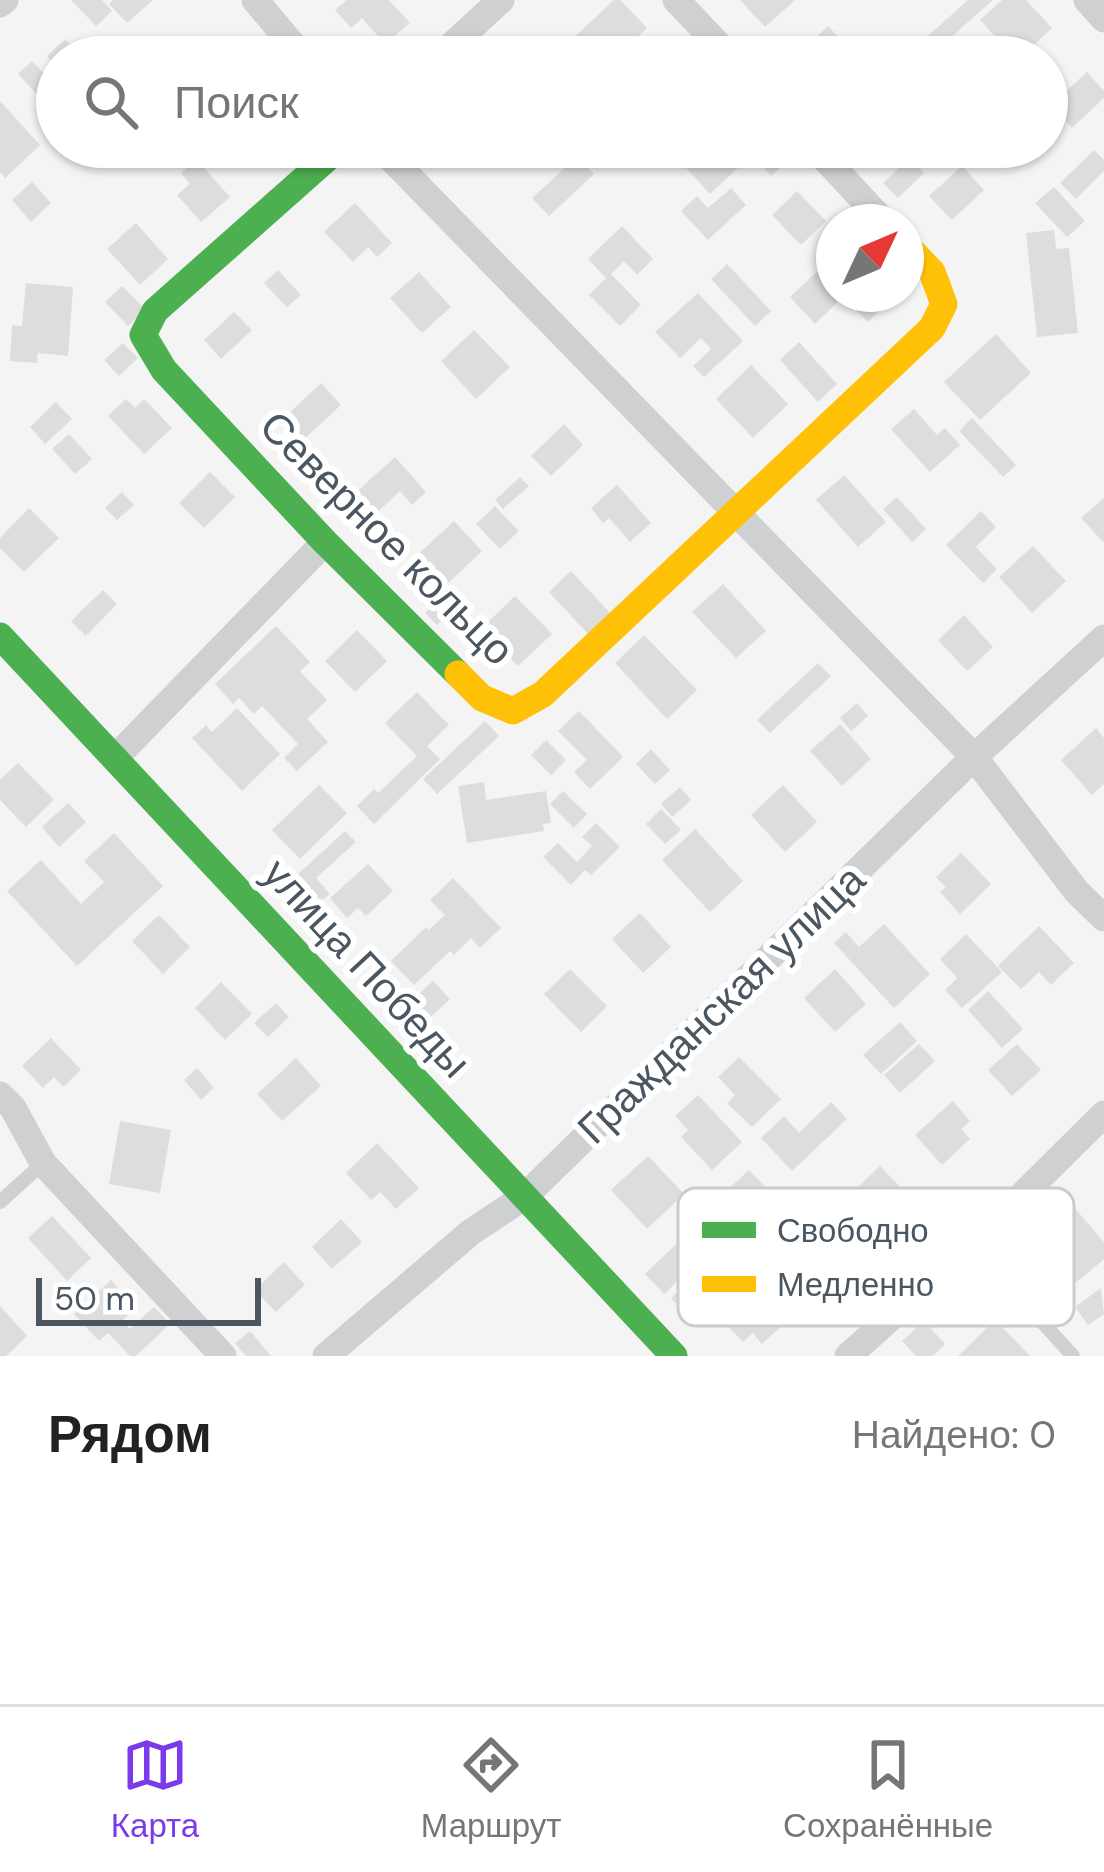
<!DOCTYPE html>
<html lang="ru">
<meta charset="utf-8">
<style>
body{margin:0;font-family:"DM Sans",sans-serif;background:#f6f6f6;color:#222}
.compass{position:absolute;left:816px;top:204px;width:108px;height:108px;border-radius:50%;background:#fff;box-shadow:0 3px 9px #0004;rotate:46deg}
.scale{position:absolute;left:36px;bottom:30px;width:225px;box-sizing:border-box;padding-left:12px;border:6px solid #4a5661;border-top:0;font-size:33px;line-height:42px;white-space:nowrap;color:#4a5661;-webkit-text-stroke:9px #fff;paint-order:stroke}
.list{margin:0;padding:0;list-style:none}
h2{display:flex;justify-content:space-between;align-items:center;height:156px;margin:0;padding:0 48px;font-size:51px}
h2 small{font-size:39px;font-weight:400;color:#767676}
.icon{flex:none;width:66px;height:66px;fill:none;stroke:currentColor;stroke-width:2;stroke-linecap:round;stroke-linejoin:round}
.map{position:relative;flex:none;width:1104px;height:1356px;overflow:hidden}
.search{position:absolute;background:#fff;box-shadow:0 3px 9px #0004;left:36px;right:36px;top:36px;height:132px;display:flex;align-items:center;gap:30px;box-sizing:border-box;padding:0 42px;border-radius:66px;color:#767676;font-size:45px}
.sheet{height:348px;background:#fff}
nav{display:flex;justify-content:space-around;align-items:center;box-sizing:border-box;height:168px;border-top:3px solid #e0e0e0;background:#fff;font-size:33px;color:#767676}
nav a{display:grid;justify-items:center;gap:6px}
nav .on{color:#7c3aed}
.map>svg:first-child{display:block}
.building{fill:#ddddde}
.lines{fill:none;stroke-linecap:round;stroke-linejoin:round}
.lane{stroke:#ced0d2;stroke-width:14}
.street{stroke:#ced0d2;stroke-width:27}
.fast{stroke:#4caf50;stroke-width:27}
.slow{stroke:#ffc107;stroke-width:27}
.labels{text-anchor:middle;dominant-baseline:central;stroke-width:12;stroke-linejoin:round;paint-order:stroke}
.street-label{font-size:42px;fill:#4a5661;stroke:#fff}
.key{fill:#fff;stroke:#c9ccd0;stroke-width:3}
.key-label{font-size:33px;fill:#4a5661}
</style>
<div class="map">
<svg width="1104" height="1356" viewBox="0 0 1104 1356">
<rect width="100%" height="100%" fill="#f4f4f4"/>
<path class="building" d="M71,0H102L112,11L96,26Z
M113,0H153L127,23L109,4Z
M347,0H389L410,23L385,44L362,18L351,28L335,10Z
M614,0H620L647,28L616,57H581L568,43Z
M740,0H795L765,27Z
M968,0H993L931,55L920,43Z
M1002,0H1026L1052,28L1021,57H1014L980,20Z
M828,26L843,42L849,36L866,54L796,57Z
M65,39L82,57H57V67L47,56Z
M32,61L57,87L42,100L18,74Z
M1087,72L1104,91V98L1072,128L1051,105Z
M0,101L40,145L5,178L0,172Z
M691,147H737L730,154L741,165L710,194L678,159Z
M755,147H792L797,152L771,176L749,152Z
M872,147H909L889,165Z
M1094,150L1104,160V171L1076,199L1060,183Z
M578,156L594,174L549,216L532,198Z
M910,158L924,173L898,198L883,183Z
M196,159L230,197L201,222L177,195L190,184L181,173Z
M962,166L984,190L952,220L929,196Z
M32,182L51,203L31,222L12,200Z
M1054,187L1085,221L1067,237L1035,203Z
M731,188L746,205L708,240L681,211L697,196L708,208Z
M797,191L826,221L801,245L772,215Z
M355,203L392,243L377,257L368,247L353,262L324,232Z
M136,223L168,259L140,285L107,249Z
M622,226L653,259L637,275L624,261L611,274L641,305L620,326L589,295L606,278L588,259Z
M1054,230L1056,249L1069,248L1078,333L1037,337L1026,233Z
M727,264L771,311L755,326L711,279Z
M824,265L834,275V294H846L815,324L790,297Z
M278,270L301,295L287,307L264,283Z
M419,272L451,307L422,333L390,298Z
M26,283L73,287L68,356L38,353L37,363L10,361L12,325L22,326Z
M122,286L146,310L128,326L105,302Z
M698,293L743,341L704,377L693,366L711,349L701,338L680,358L655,332Z
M864,294H896L868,322L852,306Z
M234,312L252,330L221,359L204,340Z
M474,330L510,367L476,399L441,361Z
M996,334L1031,373L980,420L944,382Z
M799,342L837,384L818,402L780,360Z
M123,343L138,358L119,376L104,360Z
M751,365L788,404L753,438L716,399Z
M321,383L341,405L302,441L282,420Z
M126,399L135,408L144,399L172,428L144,454L108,416Z
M56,402L72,419L45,444L30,427Z
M914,409L937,435L945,428L960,445L930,472L891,429Z
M972,418L1016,465L1003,477L959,431Z
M564,424L583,445L551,476L531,456Z
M69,434L92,459L75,474L52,449Z
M395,457L426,492L412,505L400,491L373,516L353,495Z
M210,472L235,497L204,528L179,503Z
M844,475L886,522L858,547L816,500Z
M520,477L529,486L503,509L495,500Z
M617,485L651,523L630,542L609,518L603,523L591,508Z
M122,492L134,505L117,520L105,508Z
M897,497L926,529L912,542L883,509Z
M1104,498V543L1081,518Z
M495,506L519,531L500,549L476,524Z
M29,508L59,538L24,572L0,548V538Z
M981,511L996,527L976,547L997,569L983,583L946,545Z
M454,521L482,551L442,589L414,558Z
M1033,546L1066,581L1032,613L999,577Z
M571,571L611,614L589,635L549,592Z
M723,584L766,631L736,658L692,612Z
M103,590L117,604L86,636L71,621Z
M445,593L457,606L437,625L425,613Z
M515,596L552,634L518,666L482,628Z
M964,615L993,647L967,671L938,640Z
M276,626L310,662L300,671L327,700L307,719L328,742L297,771L284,758L298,744L262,706L254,714L239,698L233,704L215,684Z
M357,630L387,661L355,692L325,661Z
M644,635L697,690L667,719L615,663Z
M818,663L831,676L770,733L757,720Z
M417,692L449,725L427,746L440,759L374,824L357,806L374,789L378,793L417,756L385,723Z
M857,703L868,716L851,731L840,718Z
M237,708L280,754L242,791L192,738L206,725L212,732Z
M579,711L623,757L590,789L574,772L587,760L558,731Z
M485,721L499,736L437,794L423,779Z
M840,724L871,759L842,786L810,751Z
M1096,728L1104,738V784L1092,795L1061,760Z
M546,740L566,760L551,775L531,755Z
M651,749L670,770L655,784L636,764Z
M18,763L54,800L26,827L0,800V780Z
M484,782L486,800L546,791L551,823L543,824L544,831L467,843L458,786Z
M319,785L347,813L300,859L272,830Z
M783,785L817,822L785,852L751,815Z
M680,787L691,800L672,817L661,804Z
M563,791L587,814L574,828L550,804Z
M68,803L86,822L59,847L42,827Z
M661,809L681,830L665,844L646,824Z
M596,823L620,847L591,875L585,870L571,885L543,857L558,843L577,862L592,846L582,837Z
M695,829L743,881L710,912L662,860Z
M345,831L356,842L316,878L330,894L310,911L286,885Z
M114,833L163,886L77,966L7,891L41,860L81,904L104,882L84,861Z
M961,853L991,884L960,914L940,892L946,887L936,877Z
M368,864L393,891L366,916L358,908L347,918L330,898Z
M453,878L501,928L480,948L471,938L454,955L450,951L414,985L391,961L426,927L429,930L445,915L430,900Z
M640,913L671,947L643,973L612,939Z
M159,915L190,947L163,974L132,941Z
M884,924L930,974L894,1008L834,943L846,932L859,947Z
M1039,926L1074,963L1051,985L1039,972L1021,989L998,966Z
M966,934L1002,972L962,1008L945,990L957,978L940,959Z
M570,969L607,1006L581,1032L544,994Z
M835,969L866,1004L835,1032L804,998Z
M433,981L450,999L420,1027L403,1009Z
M221,982L252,1014L225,1040L195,1008Z
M988,991L1023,1029L1002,1048L968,1010Z
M276,1003L289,1017L268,1037L254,1023Z
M900,1022L917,1041L881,1074L863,1055Z
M51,1038L81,1070L63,1087L54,1077L43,1088L22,1066Z
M919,1044L935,1061L900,1093L884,1075Z
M1017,1044L1041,1070L1012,1096L988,1070Z
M739,1057L781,1099L752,1127L727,1103L735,1095L718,1077Z
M296,1058L321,1086L282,1121L257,1094Z
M197,1068L214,1088L201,1100L184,1080Z
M698,1095L742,1142L712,1170L681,1137L688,1130L675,1116Z
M953,1101L970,1121L961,1129L970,1139L942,1165L915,1135Z
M831,1102L847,1119L792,1171L761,1138L784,1116L799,1133Z
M120,1121L171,1130L160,1193L109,1184Z
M377,1143L419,1188L396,1209L380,1192L371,1200L346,1173Z
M648,1156L684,1194L647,1229L611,1190Z
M880,1166L908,1195L864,1237L836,1208Z
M749,1170L768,1190L737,1218L719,1198Z
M1072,1205L1104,1242V1259L1073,1285L1033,1239Z
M52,1216L91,1258L67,1281L28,1238Z
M704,1217L723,1237L664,1294L645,1274Z
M341,1219L362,1242L332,1269L312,1247Z
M713,1258L731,1276L689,1317L671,1298Z
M284,1262L305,1285L276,1312L255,1290Z
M111,1280L136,1308L122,1321L130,1329L154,1307L170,1324L136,1356H130L108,1333L99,1341L74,1314Z
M1101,1288L1104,1314L1088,1325L1075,1307Z
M755,1293L784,1324L762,1344L753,1333L743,1342L724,1322Z
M0,1306L27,1336L6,1356H0Z
M995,1320L1030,1356H958Z
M924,1321L945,1344L933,1356H916L902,1341Z
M250,1331L271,1356H246L235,1343Z"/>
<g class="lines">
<path class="lane" d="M0,1202L43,1163
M972,1245L1073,1356"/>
<path class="street" d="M255,0L303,57
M676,0L730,57
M1087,0L1104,19
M0,4L5,0
M439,57L501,0
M380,147L974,757L1077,892L1104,918
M814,147L884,222
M115,758L325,542
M0,1095L13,1108L43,1163L223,1356
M326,1356L471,1232L524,1197L974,757L1104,638
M848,1356L972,1245L1104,1114"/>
<path class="fast" d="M340,147L155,311L143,335L164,370L325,542L458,674
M0,636L674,1356"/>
<path class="slow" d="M458,674L482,698L513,711L543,694L932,328L944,304L932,272L906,245"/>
</g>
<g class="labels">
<g class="street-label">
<text transform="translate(387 538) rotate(45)">Северное кольцо</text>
<text transform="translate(367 968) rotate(47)">улица Победы</text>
<text transform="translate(721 1004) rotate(-44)">Гражданская улица</text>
</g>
</g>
<rect x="678" y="1188" width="396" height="138" rx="18" class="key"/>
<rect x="702" y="1222" width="54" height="16" fill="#4caf50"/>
<rect x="702" y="1276" width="54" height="16" fill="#ffc107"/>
<g class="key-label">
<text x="777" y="1242">Свободно</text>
<text x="777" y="1296">Медленно</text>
</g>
</svg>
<svg class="compass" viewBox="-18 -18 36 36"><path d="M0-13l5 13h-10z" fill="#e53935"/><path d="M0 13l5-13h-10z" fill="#767676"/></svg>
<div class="scale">50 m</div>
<div class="search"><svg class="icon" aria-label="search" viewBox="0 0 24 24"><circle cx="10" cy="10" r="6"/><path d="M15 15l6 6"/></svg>Поиск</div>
</div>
<section class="sheet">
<h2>Рядом<small>Найдено: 0</small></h2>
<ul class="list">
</ul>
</section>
<nav>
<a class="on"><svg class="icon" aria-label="map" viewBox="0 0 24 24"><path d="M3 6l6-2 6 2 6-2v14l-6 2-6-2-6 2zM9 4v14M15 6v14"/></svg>Карта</a>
<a><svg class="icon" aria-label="directions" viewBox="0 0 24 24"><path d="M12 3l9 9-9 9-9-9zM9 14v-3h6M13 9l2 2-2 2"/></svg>Маршрут</a>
<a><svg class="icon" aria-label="saved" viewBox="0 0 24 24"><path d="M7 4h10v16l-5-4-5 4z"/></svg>Сохранённые</a>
</nav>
